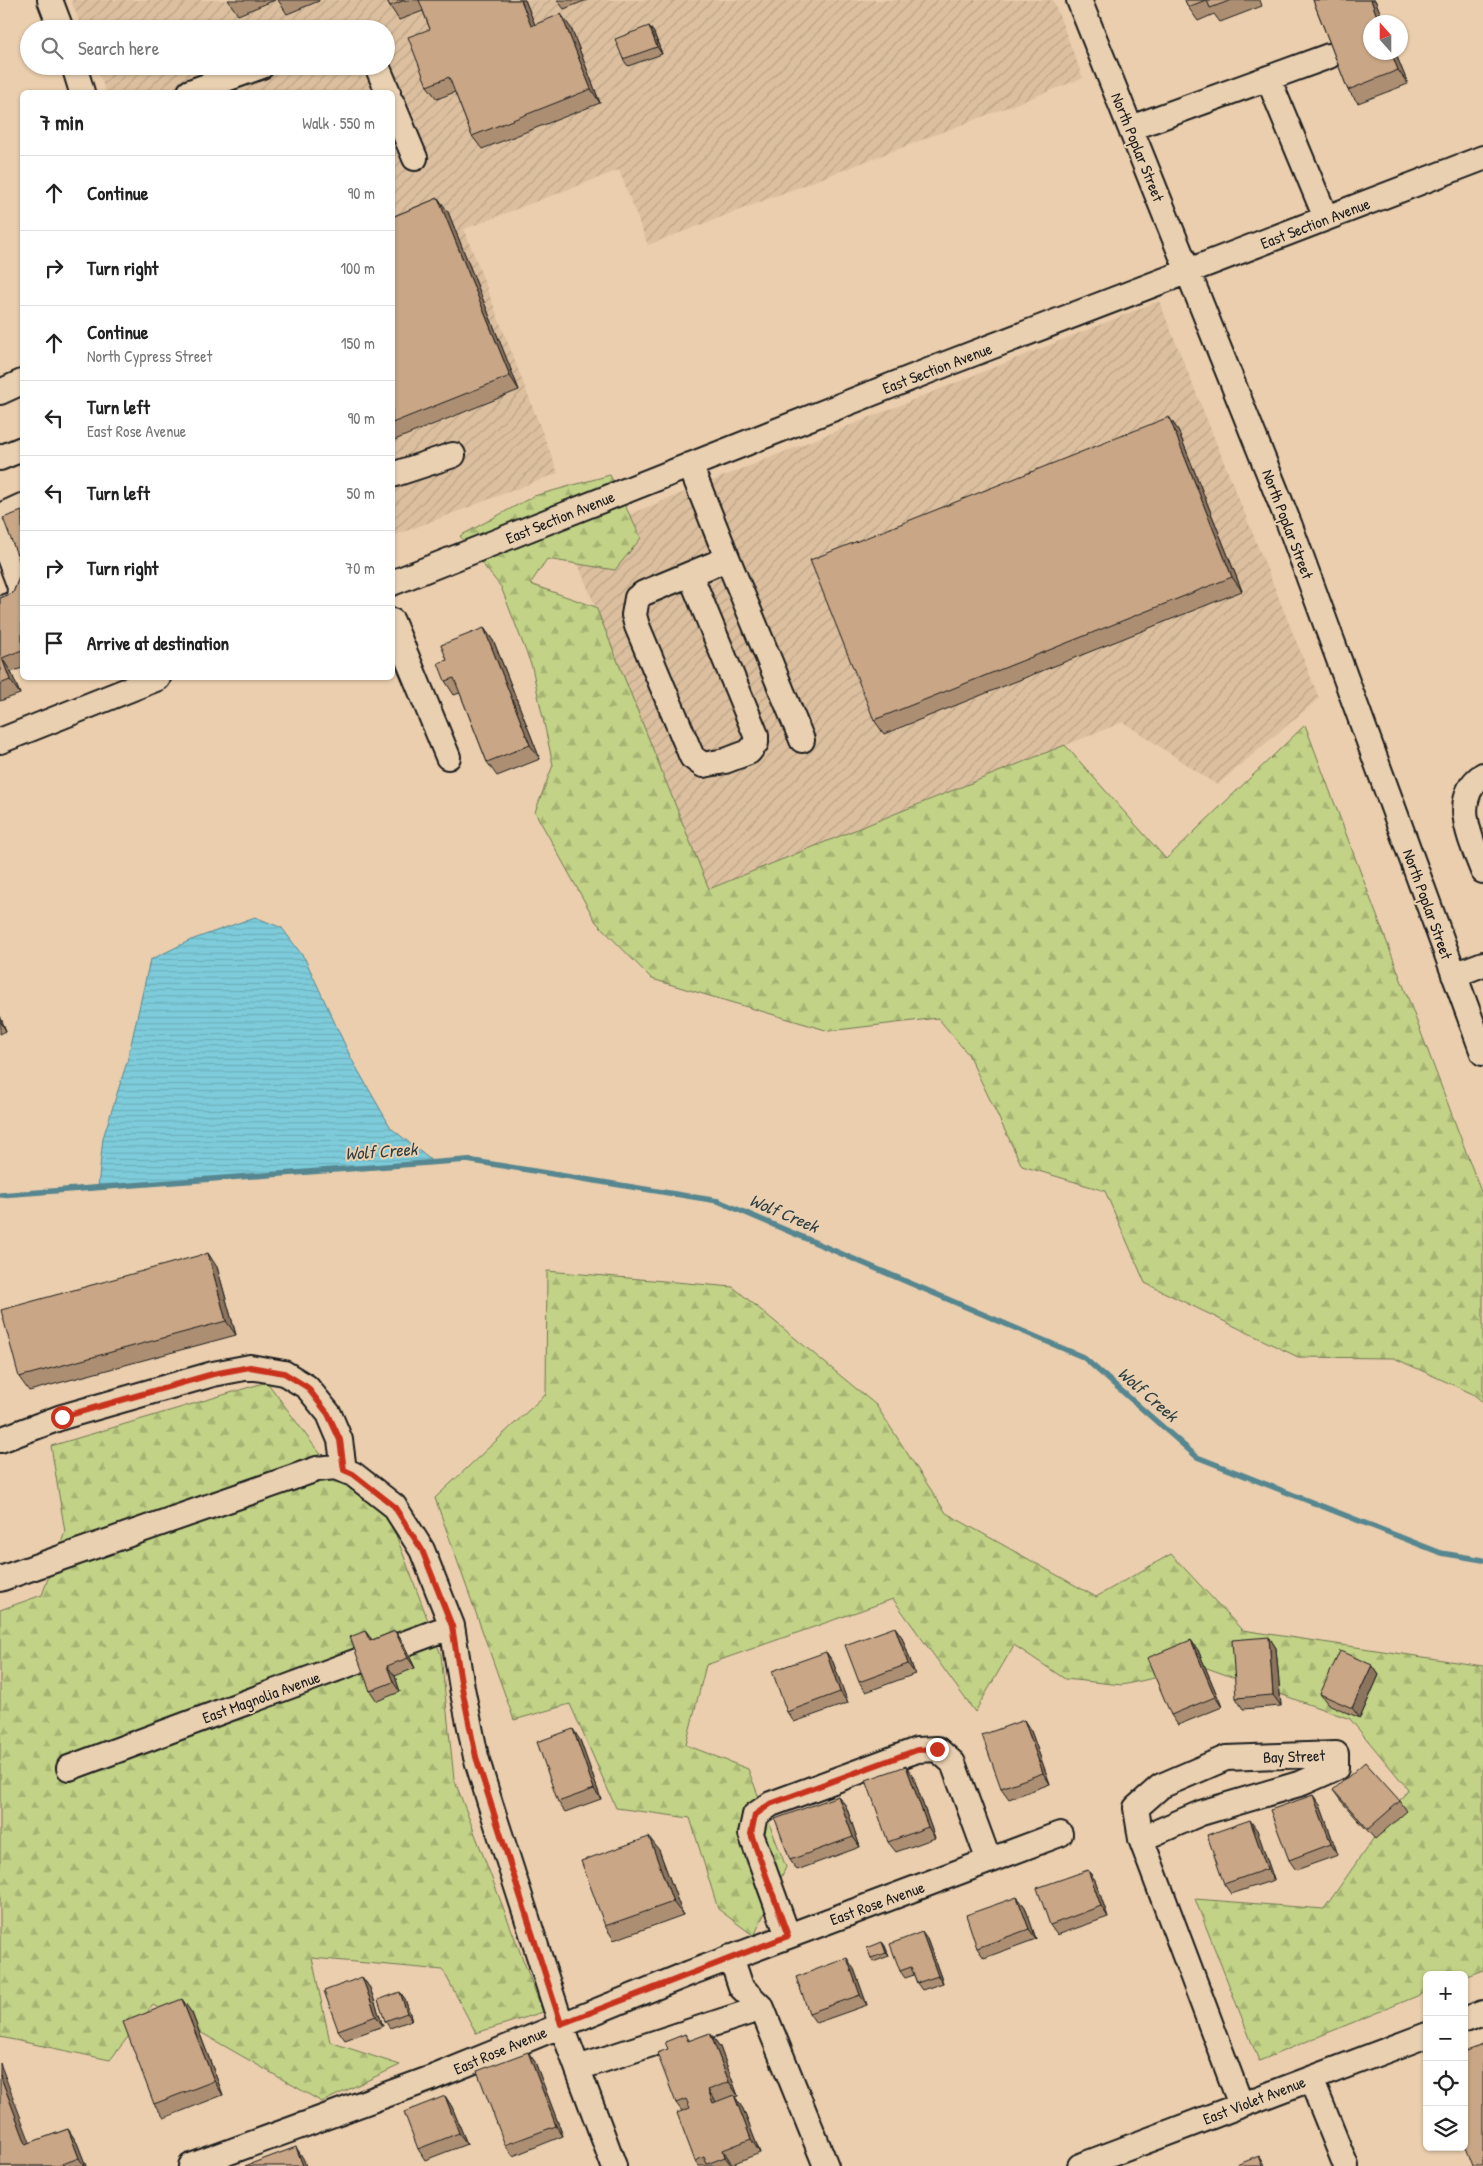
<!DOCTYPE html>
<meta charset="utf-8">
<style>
body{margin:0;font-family:"Patrick Hand",sans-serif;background:#f2f2f2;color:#222}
.controls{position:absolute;right:15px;bottom:15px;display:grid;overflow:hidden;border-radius:8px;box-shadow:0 1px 4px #0004}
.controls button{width:45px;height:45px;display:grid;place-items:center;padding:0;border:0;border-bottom:1px solid #e0e0e0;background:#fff;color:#222;font:25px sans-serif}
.compass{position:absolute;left:1363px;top:15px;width:45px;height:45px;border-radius:50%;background:#fff;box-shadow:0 1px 4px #0004;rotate:339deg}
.stop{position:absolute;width:15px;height:15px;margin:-11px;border:4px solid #c8321e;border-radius:50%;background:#fff}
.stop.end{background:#c8321e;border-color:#fff;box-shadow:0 1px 5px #0008}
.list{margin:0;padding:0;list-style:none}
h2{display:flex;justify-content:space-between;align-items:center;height:65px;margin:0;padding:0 20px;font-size:21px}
h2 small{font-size:16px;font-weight:400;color:#767676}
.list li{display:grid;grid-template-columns:32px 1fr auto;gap:15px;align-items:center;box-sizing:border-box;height:75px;padding:0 20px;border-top:1px solid #e0e0e0}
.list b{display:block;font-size:19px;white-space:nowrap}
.list p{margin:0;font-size:16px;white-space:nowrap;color:#767676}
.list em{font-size:16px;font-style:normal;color:#767676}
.icon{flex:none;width:28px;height:28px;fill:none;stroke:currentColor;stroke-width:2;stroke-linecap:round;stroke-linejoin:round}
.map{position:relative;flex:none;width:1483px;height:2166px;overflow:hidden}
.search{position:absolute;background:#fff;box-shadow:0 1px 4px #0004;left:20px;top:20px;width:375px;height:55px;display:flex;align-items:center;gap:12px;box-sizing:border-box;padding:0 18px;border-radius:28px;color:#767676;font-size:19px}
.panel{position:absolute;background:#fff;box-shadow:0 1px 4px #0004;left:20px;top:90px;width:375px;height:590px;border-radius:8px}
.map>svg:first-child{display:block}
.industrial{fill:url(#industrial-furrows)}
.forest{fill:url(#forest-firs);stroke:#6f7751}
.water{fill:url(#water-rules);stroke:#57868f}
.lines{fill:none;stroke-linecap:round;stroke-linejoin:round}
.stream{stroke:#57868f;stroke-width:5.5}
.minor-casing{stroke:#1c1c1c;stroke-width:28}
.minor{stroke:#e9d0b1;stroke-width:24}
.wall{fill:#ac8f73;stroke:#1c1c1c}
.shaded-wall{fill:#8c745e;stroke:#1c1c1c}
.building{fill:#c8a686;stroke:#1c1c1c}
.route{stroke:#c8321e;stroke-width:6}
.labels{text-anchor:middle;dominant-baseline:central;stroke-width:4;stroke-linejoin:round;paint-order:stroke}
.street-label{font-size:16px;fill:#1c1c1c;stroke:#e9d0b1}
.water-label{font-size:18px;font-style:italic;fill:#303f42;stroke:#e9d0b1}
</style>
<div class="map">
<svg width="1483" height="2166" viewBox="0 0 1483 2166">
<defs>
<pattern id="industrial-furrows" width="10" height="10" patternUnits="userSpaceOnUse" patternTransform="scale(1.25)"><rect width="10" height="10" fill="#dcbf9e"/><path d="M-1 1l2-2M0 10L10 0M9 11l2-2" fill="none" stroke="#bca488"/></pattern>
<pattern id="forest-firs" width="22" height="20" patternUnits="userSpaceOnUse" patternTransform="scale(1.25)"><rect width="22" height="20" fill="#c2d286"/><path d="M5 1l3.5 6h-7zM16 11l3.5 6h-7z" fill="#a6b473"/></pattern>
<pattern id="water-rules" width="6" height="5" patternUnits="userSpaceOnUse" patternTransform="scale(1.25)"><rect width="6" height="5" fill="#7eccdb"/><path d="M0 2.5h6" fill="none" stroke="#6cafbb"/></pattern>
</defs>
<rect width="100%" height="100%" fill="#eacead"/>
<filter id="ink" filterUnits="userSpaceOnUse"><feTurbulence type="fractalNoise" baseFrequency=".02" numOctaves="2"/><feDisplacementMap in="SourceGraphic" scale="10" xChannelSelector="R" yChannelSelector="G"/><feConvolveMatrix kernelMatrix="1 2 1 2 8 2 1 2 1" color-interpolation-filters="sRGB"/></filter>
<g filter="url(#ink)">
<path class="industrial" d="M71,0H1053L1083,78L648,245L619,170L464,229L558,473L393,536L392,92H106L96,66H386V29H82Z
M1159,301L1319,698L1217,785L1123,722L709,889L568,539Z"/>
<path class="forest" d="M610,475L641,538L615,570L547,559L530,584L596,607L709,889L1065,745L1166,859L1305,725L1483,1197V1402L1473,1394L1394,1358L1298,1357L1145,1283L1105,1191L1022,1166L968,1054L938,1018L829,1031L652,979L596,922L535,812L553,765L532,667L501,587L460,536L534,496Z
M547,1271L733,1287L876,1405L946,1513L1096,1597L1171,1554L1242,1630L1483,1666V1970L1464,1977V1975H1427V1992L1259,2061L1195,1899L1324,1909L1408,1789L1350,1719L1204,1667L1122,1685L1065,1679L1014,1645L975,1712L893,1599L706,1665L686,1745L748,1769L786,1867L754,1936L718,1909L690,1818L616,1808L570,1704L514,1720L435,1498L546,1394Z
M267,1382L317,1450L391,1522L441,1655L454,1779L543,2012L476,2033L443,1970L312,1958L330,2042L400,2065L322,2102L153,2005L110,2060L0,2037V1610L42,1595L65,1532L51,1446Z"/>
<path class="water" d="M255,917L282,928L305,959L352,1060L391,1128L433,1162L98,1187L103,1138L127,1062L150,960L191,940Z"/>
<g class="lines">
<path class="stream" d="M0,1195L467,1160L718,1201L1083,1357L1197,1457L1441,1553L1483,1560"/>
<g class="minor-casing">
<path id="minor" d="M50,0L61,29
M1079,0L1290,526L1483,1053
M74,66L82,92
M377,66L388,92
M1268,78L1326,218
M190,92L262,66
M392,103L415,158
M1131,128L1329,56
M0,392L22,382
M0,458L22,449
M690,465L724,550L725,555L717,563L644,593L637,598L634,615L637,626L692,757L703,765L725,761L749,752L756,743V735L690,574
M392,475L453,455
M0,516L22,506
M0,533L20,587L19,602L0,609
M724,550L802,740
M392,583L946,364L1483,158
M392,621L448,757
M0,741L158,678
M1483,775C1449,798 1472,842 1483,871
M1454,975L1483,964
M0,1440L62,1417L213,1374L250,1367L284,1373L307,1387L329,1414L340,1440L344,1470
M0,1579L317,1469L335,1467L353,1474L394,1506L422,1550L452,1626L462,1688L476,1757L490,1803L561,2024L614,2166
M1336,1754V1768L1302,1783L1201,1813L1141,1839L1136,1808L1161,1786L1226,1758Z
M69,1768L452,1626
M1141,1839L1241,2105
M788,1936L751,1834L755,1815L771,1804L917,1750L937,1749L953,1763L989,1861
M731,1957L741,1987L762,2008L826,2166
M1464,2020L1483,2013
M578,2068L762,2008
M1311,2079L1346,2166
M191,2166L432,2078L690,1973L1060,1834
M1080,2166L1427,2035"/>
</g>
<use href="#minor" class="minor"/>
</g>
<path class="wall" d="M228,0H275L238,15Z
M278,0H319V1L287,14Z
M387,0H525L535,25L571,28L600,103L482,149L472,136L455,92L437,99L427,86L430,29L423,11L399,20L390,6Z
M557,0H587L564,9Z
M1185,0H1260L1262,6L1220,22L1214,14L1198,21L1188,7Z
M1313,0H1375L1384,22H1370V52H1395L1408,84L1358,103L1348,90Z
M649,26L654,33L662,54L628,66L623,59Z
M438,198L448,212L519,390L392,441V217Z
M1169,417L1178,430L1242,591L884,734L874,720Z
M22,570V668L11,672L20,694L0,701V598L13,593Z
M484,628L494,642L540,759L497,776L487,762L460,693L454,695L445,681L447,660Z
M0,1016L6,1031L0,1034Z
M217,1267L236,1335L29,1391L19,1377Z
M365,1631L372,1640L395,1631L402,1641L415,1668L395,1676L400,1692L377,1701L370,1691Z
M902,1637L915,1674L866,1692L859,1682Z
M1269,1637L1276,1648L1281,1706L1243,1709L1236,1698Z
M1198,1650L1222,1707L1178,1725L1171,1715Z
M826,1652L833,1662L848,1703L794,1722L787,1712Z
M1372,1665L1379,1675L1360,1718L1328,1704L1320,1694Z
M1031,1731L1050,1784L1009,1799L1001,1788Z
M580,1740L601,1799L565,1812L558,1802Z
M913,1776L935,1838L896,1852L888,1842Z
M1333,1790L1400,1801L1407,1811L1375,1839L1341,1801Z
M838,1796L846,1806L860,1847L797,1870L790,1860Z
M1320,1805L1338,1855L1296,1870L1289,1860Z
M1257,1830L1274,1880L1231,1894L1224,1884Z
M659,1850L683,1915L614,1940L605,1926Z
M1088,1870L1095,1880L1108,1917L1057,1935L1050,1925Z
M1017,1897L1025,1907L1036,1939L984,1958L977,1948Z
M927,1939L943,1983L922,1990L917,1983L914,1975L905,1978L900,1971Z
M882,1942L885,1946L889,1956L873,1962L871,1958Z
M854,1969L867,2005L816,2023L809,2013Z
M362,1977L370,1988L383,2026L345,2040L338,2030Z
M400,1992L405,1999L412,2020L390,2028L385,2021Z
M192,2013L223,2095L164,2118L154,2104Z
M710,2033L720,2047L738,2096L735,2097L743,2109L760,2153L732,2164L733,2166H699L695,2161L682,2111L676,2103L668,2049L685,2034L690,2041Z
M528,2052L535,2062L563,2136L513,2156L505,2145Z
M445,2096L452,2107L467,2144L425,2160L418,2149Z
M68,2129L77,2143L86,2166H0L30,2143Z"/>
<path class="shaded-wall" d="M521,0H525L541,40L531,26Z
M1371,0H1375L1384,22H1379Z
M561,14L571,28L600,103L591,89Z
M649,26L654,33L662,54L657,47Z
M1391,52H1395L1408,84L1398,70Z
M438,198L448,212L519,390L510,376Z
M1169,417L1178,430L1242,591L1232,577Z
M484,628L494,642L540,759L530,745Z
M2,658L11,672L20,694L10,680Z
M0,1016L6,1031L0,1021Z
M208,1253L217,1267L236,1335L226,1321Z
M895,1627L902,1637L915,1674L908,1664Z
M365,1631L373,1641H370Z
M395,1631L402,1641L415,1668L408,1658Z
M1269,1637L1276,1648L1281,1706L1273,1695Z
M1191,1640L1198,1650L1222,1707L1215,1697Z
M826,1652L833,1662L848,1703L840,1692Z
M1372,1665L1379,1675L1360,1718L1352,1708Z
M387,1666L395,1676L400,1692L393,1682Z
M1024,1720L1031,1731L1050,1784L1043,1773Z
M573,1729L580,1740L601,1799L594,1789Z
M906,1766L913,1776L935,1838L928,1827Z
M1313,1795L1320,1805L1338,1855L1331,1844Z
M838,1796L846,1806L860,1847L853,1837Z
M1250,1820L1257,1830L1274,1880L1267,1869Z
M649,1837L659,1850L683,1915L673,1902Z
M1088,1870L1095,1880L1108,1917L1101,1906Z
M1017,1897L1025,1907L1036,1939L1029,1929Z
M922,1932L927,1939L943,1983L938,1976Z
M882,1942L885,1946L889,1956L886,1953Z
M847,1958L854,1969L867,2005L860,1995Z
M362,1977L370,1988L383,2026L376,2016Z
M400,1992L405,1999L412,2020L407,2013Z
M182,1999L192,2013L223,2095L214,2081Z
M710,2033L720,2047L738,2096L729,2082Z
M528,2052L535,2062L563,2136L556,2126Z
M0,2063L36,2158L26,2144L0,2075Z
M708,2090L718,2104L713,2103Z
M734,2095L743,2109L760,2153L751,2139Z
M445,2096L452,2107L467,2144L459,2133Z
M68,2129L77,2143L86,2166H84L79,2158Z
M296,2147L303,2158L306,2166H303Z
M723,2150L732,2164L733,2166H732L725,2157Z
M1259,2156L1264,2163L1265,2166H1263Z"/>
<path class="building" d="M387,0H405L390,6Z
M419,0H521L531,26L561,14L591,89L472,136L449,77L427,86L408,37L430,29Z
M1185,0H1206L1188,7Z
M1207,0H1232L1210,8Z
M1313,0H1371L1379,22H1370V52H1391L1398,70L1348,90Z
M649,26L657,47L623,59L615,39Z
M438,198L510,376L392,423V217Z
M1169,417L1232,577L874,720L810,560Z
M22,511V568L3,518Z
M22,570V650L2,658L10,680L0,684V598L13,593Z
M484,628L530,745L487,762L454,678L445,681L438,663L447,660L441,645Z
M208,1253L226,1321L19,1377L1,1310Z
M895,1627L908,1664L859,1682L845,1645Z
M365,1631L370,1641L395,1631L408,1658L387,1666L393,1682L370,1691L350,1637Z
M1269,1637L1273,1695L1236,1698L1232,1640Z
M1191,1640L1215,1697L1171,1715L1147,1658Z
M1340,1651L1372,1665L1352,1708L1320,1694Z
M826,1652L840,1692L787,1712L772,1671Z
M1024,1720L1043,1773L1001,1788L982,1735Z
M573,1729L594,1789L558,1802L537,1742Z
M1365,1762L1400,1801L1368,1829L1333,1790Z
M906,1766L928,1827L888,1842L866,1780Z
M1313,1795L1331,1844L1289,1860L1270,1810Z
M838,1796L853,1837L790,1860L775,1819Z
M1250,1820L1267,1869L1224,1884L1207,1835Z
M649,1837L673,1902L605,1926L581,1861Z
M1088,1870L1101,1906L1050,1925L1037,1888Z
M1017,1897L1029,1929L977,1948L966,1915Z
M922,1932L938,1976L917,1983L911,1967L900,1971L890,1944Z
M882,1942L886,1953L871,1958L867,1948Z
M847,1958L860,1995L809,2013L796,1977Z
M362,1977L376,2016L338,2030L324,1991Z
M400,1992L407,2013L385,2021L378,2000Z
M182,1999L214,2081L154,2104L123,2022Z
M710,2033L729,2082L708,2090L713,2103L734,2095L751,2139L723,2150L725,2157L707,2164L704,2157L695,2161L677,2113L690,2108L686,2099L676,2103L657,2053L668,2049L665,2042L685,2034L688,2041Z
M1483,2045V2166H1473L1464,2142V2052Z
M528,2052L556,2126L505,2145L477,2071Z
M0,2075L26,2144L68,2129L79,2158L57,2166H0Z
M445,2096L459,2133L418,2149L404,2112Z
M296,2147L303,2166H245Z
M1259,2156L1263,2166H1234Z"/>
</g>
<g class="lines" filter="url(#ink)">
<path class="route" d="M62,1417L213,1374L250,1367L284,1373L307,1387L328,1414L340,1440L344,1470L353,1474L394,1506L422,1550L452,1626L462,1688L476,1757L561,2024L788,1936L751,1834L755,1815L770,1804L917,1750L937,1749"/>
</g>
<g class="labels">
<g class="street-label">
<text transform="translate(1138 147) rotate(68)">North Poplar Street</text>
<text transform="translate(1315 223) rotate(-21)">East Section Avenue</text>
<text transform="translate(937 368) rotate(-21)">East Section Avenue</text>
<text transform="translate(560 517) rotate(-22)">East Section Avenue</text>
<text transform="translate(1288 524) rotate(69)">North Poplar Street</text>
<text transform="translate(1428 904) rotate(70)">North Poplar Street</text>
<text transform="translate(261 1697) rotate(-20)">East Magnolia Avenue</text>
<text transform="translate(1294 1756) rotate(-2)">Bay Street</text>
<text transform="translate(877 1903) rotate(-20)">East Rose Avenue</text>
<text transform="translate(500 2050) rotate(-23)">East Rose Avenue</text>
<text transform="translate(1254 2100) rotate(-21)">East Violet Avenue</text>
</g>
<g class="water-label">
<text transform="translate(381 1151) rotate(-4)">Wolf Creek</text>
<text transform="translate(784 1213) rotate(23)">Wolf Creek</text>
<text transform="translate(1148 1394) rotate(41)">Wolf Creek</text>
</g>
</g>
</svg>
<div class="controls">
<button>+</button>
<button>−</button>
<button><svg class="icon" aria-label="locate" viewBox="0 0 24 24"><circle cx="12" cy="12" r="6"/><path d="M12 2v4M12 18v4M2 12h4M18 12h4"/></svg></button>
<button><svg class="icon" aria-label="layers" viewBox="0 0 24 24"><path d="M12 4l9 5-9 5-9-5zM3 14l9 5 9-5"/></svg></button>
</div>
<svg class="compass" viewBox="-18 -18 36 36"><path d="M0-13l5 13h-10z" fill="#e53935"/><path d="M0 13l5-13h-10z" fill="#767676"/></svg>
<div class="stop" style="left:62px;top:1417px"></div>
<div class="stop end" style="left:937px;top:1749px"></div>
<div class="search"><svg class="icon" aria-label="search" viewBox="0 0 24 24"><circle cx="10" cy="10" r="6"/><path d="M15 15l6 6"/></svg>Search here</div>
<section class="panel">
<h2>7 min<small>Walk · 550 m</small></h2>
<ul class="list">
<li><svg class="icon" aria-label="ahead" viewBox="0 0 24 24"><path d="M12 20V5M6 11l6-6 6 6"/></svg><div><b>Continue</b></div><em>90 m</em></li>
<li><svg class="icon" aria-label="right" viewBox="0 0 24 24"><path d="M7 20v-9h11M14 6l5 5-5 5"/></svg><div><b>Turn right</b></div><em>100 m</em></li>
<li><svg class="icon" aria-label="ahead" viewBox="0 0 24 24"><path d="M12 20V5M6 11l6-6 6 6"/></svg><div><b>Continue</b><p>North Cypress Street</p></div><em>150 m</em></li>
<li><svg class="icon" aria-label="left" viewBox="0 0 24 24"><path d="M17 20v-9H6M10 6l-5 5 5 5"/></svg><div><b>Turn left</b><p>East Rose Avenue</p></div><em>90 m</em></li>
<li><svg class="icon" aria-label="left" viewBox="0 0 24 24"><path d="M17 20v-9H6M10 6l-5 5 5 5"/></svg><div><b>Turn left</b></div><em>50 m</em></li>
<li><svg class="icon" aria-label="right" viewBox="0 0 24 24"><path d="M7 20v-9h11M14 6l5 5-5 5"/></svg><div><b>Turn right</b></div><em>70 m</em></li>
<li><svg class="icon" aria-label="arrive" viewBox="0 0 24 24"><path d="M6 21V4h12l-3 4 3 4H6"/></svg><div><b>Arrive at destination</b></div></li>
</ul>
</section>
</div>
